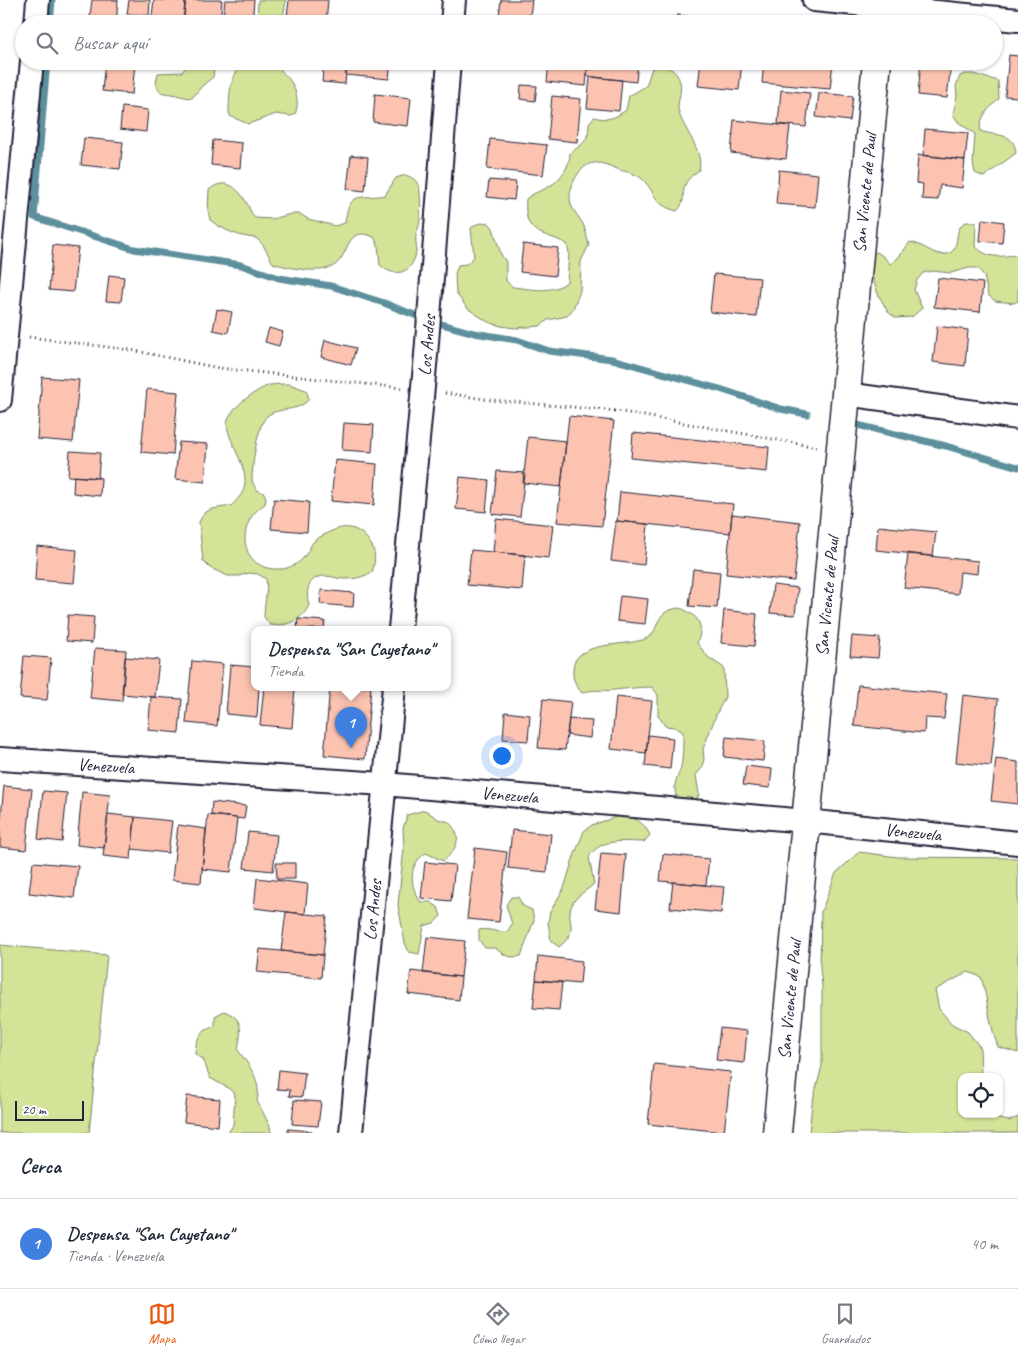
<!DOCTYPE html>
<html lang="es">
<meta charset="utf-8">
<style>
body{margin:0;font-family:Caveat,sans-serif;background:#f2f2f3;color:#1f2937}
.controls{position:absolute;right:15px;bottom:15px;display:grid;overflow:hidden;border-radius:10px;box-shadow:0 1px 4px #0004}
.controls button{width:45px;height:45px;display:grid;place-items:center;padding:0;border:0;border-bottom:1px solid #e0e1e3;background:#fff;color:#1f2937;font:25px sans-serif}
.scale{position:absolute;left:15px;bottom:12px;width:69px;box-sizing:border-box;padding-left:5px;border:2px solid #22223b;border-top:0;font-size:14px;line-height:18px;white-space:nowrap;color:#22223b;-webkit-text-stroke:4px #fff;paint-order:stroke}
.you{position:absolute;left:501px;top:755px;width:18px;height:18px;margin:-12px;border:4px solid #fff;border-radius:50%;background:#1a73e8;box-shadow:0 0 0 8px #1a73e833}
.badge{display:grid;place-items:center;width:32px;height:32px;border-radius:50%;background:#ea580c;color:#fff;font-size:16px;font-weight:700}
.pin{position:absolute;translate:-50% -41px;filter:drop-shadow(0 1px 2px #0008)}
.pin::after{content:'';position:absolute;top:26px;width:18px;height:15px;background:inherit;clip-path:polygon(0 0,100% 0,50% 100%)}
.popup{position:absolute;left:251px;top:626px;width:200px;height:65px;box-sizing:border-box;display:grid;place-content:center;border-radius:10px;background:#fff;filter:drop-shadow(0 1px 4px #0005);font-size:16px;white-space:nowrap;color:#747a83}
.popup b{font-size:19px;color:#1f2937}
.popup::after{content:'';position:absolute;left:50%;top:100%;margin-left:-10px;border:10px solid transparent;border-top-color:#fff}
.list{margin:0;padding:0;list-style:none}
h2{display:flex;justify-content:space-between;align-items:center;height:65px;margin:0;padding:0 20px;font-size:21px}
h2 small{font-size:16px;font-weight:400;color:#747a83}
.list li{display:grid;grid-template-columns:32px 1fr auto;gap:15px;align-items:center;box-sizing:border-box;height:90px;padding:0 20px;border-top:1px solid #e0e1e3}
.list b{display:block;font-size:19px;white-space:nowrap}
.list p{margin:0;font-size:16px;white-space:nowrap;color:#747a83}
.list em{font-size:16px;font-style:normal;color:#747a83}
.icon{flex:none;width:28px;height:28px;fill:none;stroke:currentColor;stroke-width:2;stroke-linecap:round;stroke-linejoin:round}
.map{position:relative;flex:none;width:1018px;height:1133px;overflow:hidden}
.search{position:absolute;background:#fff;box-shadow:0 1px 4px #0004;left:15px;right:15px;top:15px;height:55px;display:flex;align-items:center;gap:12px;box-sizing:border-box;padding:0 18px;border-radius:28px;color:#747a83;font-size:19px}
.sheet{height:155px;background:#fff}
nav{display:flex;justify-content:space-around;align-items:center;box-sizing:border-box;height:70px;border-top:1px solid #e0e1e3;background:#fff;font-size:14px;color:#747a83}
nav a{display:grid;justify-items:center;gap:2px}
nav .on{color:#ea580c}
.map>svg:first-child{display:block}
.green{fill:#d3e499;stroke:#7a836a}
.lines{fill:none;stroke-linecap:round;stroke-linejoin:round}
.stream{stroke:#5d8f9c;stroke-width:7}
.building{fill:#fcc3b1;stroke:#22223b}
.minor-casing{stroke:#22223b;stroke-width:26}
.tertiary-casing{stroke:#22223b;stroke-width:31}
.path{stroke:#22223b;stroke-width:3;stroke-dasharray:1 4;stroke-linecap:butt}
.minor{stroke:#fff;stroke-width:22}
.tertiary{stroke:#fff;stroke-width:28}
.labels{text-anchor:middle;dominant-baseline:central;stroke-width:5;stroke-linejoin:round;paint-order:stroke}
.street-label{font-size:18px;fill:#22223b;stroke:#fff}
</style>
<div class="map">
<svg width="1018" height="1133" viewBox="0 0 1018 1133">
<rect width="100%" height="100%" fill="#fff"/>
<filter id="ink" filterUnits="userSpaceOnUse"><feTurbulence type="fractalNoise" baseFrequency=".02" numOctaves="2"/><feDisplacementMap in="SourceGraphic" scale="10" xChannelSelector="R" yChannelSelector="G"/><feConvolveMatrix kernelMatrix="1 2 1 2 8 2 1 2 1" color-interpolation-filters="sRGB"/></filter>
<g filter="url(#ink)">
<path class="green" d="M258,0H286L282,24H257Z
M186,61H215L213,77L202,86L192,98C185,98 179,95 171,94C166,93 164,94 159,91L156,82L158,73L182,72L185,68Z
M244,61H279C281,76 285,72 291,82C296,91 300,103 295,114L291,116L276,114L248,124L230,116L229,112C230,87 229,81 244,61Z
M661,66C668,67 673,69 677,75C686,89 675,101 679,113C685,132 704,151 699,170C694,174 687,179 685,185C681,197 687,200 677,211C652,205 657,192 641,178C636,174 627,172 620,170C612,167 602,162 594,163C580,164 569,186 570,199C571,210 579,216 584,226C586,232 587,239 589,245L581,261L580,291L573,309L567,316L548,320L540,326L515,328L501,326L488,322L467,308L456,293L455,274L458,265L467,264L474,257L471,228L477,224L488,222L493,228L501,254L506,262V281L513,287C531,289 552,294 567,282L569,253L567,244C543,231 523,237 526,199C534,192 542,191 550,186C562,178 570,166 570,153C584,143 589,141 589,123L594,117C608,121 615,118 626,110L629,96L646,86L652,68Z
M965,74H973L998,81L999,99C988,109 980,116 980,131C997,137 1014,131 1016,153L984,177L975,173L973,163L975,134L958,122L953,114L957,96L956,86L960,76Z
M405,175C411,177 417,179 419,187C421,193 421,219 419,225C419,228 417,230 416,233C415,239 417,246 416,252C413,273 395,279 380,265L378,245L374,237C344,224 351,257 332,267C317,274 289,268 273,263L263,245L256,238C239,237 223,230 210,220L208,210L209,190C223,178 236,185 245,200C249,206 250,212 255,218L272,219L291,214H300L308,219L335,226L345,223C349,189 361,200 385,195L396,178Z
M966,222H976L975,246C989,260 1000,256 1018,255V301L1014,303L995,301L988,295L984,276L978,268H969L951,273L933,271L923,273L917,280L914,290L922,308L912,317L896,318L888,312L878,294L869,268L872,254L877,252L884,257L890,264L898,258L910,242C921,244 932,253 939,254C961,257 954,237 960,227C961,225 964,223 966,222Z
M289,384L306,390L309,399C298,413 280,406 267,416C257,425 252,467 252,480C253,484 255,487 257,490L264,493L266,498L265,504C234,523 239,572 281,569C288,569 300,563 304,557C308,552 310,546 314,541C317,538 320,537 324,535C344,523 360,525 372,546C376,555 375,563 372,572C364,577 355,579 345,579C338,579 332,576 325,576C308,576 305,592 309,605C303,620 286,627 270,625L264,617C264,604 268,592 266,579L258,574L249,573L239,576H228L210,568L203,561L199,522L204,513L212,509L231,506C235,502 241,496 243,491C252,472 229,444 227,425C226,410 257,389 270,385C276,384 284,384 289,384Z
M680,608C698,615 705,624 697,643L708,657L724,668L725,697L717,713L703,749L704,758L703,767L696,775L699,794L695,803L677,800C671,778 680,779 682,761C683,752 683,742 683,732L675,727L665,726L658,715V695L652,687C638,687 626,689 613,690C601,692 593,688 582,693C576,686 572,679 573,669C574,640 626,647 645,639C662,633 651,610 680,608Z
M425,810L438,819L449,822C451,825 455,829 456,832C461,843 451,855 443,861L426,853C408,864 409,886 421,902H430L438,907L441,916L434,923L424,926L419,954L409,952L405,943L398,905L404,848L403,829L407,815Z
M619,816C634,816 643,821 650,835L644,842C624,842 601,837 589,857L594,884C588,890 577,895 573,903C563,920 582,929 559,947L551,941L548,922L550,912L564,888L573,859L584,831L592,825Z
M859,852L898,857L1018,858V1053L998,1047C989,1024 988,1000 981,977L968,972L935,990L939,1009L952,1024L968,1032L980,1047L981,1077H962V1114H988L989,1117L1009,1121L1018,1117V1133H809L812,1104L822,1066V986L820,968L821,912L836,873Z
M511,897H518L523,906L532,910L534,920L521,956C509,959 504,955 495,948H485L479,940V930C491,928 496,933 507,932L512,924L506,905Z
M0,945L107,955L89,1133H0Z
M224,1011C245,1019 241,1031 238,1050C249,1066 262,1080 257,1101L270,1126L271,1133H228L233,1125L235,1094L228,1088L210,1078L203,1059L195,1054C195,1040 201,1030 215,1026V1016Z"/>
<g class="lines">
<path class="stream" d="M50,24L52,0
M47,61L34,217L134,249L241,265L279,278L331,286L384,303L427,320L474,333L517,340L549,351L612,359L723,390L781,409L807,414
M853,424L946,446L1018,467"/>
</g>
<path class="building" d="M92,0H118L116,24H89Z
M129,0H150L149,16L127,14Z
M154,0L185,1L183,24H151Z
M186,0H222L220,24H183Z
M225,0H254L252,24H222Z
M289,0H328L326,24H286Z
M501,0H532L529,24H498Z
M677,15L705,18V24H677Z
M797,18L851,24H796Z
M1009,55L1018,56V97L1005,96Z
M105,61L135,63L132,94L102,91Z
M144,61H180L179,67L144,63Z
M324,61L347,63L345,84L322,82Z
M347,61H391L389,79L346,75Z
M549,61H588L586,86L547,82Z
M588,61H638L636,82L587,76Z
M675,61H701V64Z
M701,61H742L739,90L698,86Z
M764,61L833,62L830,89L762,83Z
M826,61H854V64Z
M921,61L951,63L947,98L918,95Z
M590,77L622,80L619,111L587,108Z
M521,85L537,86L535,101L520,99Z
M781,90L810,93L806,127L778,124Z
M819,93L853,96L850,121L816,117Z
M375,94L411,98L408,126L373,122Z
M552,96L581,99L577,142L548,139Z
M122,107L148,110L146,132L120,129Z
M734,120L790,126L786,159L731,153Z
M925,129L968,133L965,160L923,155Z
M84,138L123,142L120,169L81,165Z
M490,139L547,145L543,175L487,169Z
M213,140L242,143L240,168L211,165Z
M351,155L368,157L365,191L347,189Z
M918,155L965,160L962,188L940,185L938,200L922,199L923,184L916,183Z
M779,170L818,174L815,207L776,204Z
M489,180L516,182L514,200L487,197Z
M982,219L1004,222L1002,243L980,241Z
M523,244L558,248L555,276L520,272Z
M53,245L78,248L73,292L49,290Z
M714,274L760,278L756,317L710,312Z
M109,275L124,277L121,302L106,301Z
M938,278L983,283L980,312L934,307Z
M217,309L232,312L228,333L213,330Z
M937,326L968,330L965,366L933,362Z
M269,328L283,332L279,346L265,342Z
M325,340L356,348L351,365L321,357Z
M42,377L79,380L73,442L37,439Z
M147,389L178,392L173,455L141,452Z
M569,416L614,421L602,526L557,522Z
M344,423L374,425L372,452L342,450Z
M633,433L769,447L767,472L631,458Z
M528,437L566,441L561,487L523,483Z
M179,442L208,444L205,482L175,479Z
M70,451L100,453L98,478L68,476Z
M335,460L377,464L374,505L331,501Z
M497,471L525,473L520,517L492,514Z
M74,476L101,478L100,496L73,493Z
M460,477L489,480L486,512L456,509Z
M620,492L733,504L730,533L617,521Z
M274,499L309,502L307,532L271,529Z
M732,514L800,522L794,581L726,574Z
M496,519L553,525L549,558L493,552Z
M616,521L648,524L644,565L611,561Z
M878,526L936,532L933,556L876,550Z
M37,546L77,550L74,583L35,580Z
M471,550L525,555L522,590L467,585Z
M908,554L978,561L977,574L960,572L958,594L904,588Z
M693,569L720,572L717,608L689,606Z
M773,585L798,588L795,615L770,613Z
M321,590L354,593L353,607L320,604Z
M620,596L648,599L645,624L617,621Z
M724,610L757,614L754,646L721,643Z
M68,615L94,617L92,643L66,641Z
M298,619L325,621L324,629H297Z
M852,636L880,638L878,658L850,656Z
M95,648L126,650L122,701L90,698Z
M24,656L51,658L47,700L20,698Z
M125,657L159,660L155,697L122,694Z
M192,661L223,664L217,726L186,723Z
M230,665L255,667V687H259L257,717L226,714Z
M858,685L947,694L944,719L925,718L924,733L854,726Z
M264,687H295L292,728L260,725Z
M330,687H371L365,759L324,755Z
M963,695L998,699L991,766L956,762Z
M151,697L182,699L179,733L148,730Z
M616,697L652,701L646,753L611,749Z
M543,699L571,702L565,750L538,748Z
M505,712L530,715L528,741L503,739Z
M569,719L592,721L590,738L567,735Z
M648,735L673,738L670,769L645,766Z
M726,737L765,741L763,761L724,757Z
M996,759L1018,762V804L991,801Z
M746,766L772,769L770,788L743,785Z
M4,786L32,789L26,850L0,847V826Z
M43,791L67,793L62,842L38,839Z
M82,792L110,795L104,848L77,845Z
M212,802L246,806L244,819L211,815Z
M108,814L135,817L131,859L103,856Z
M208,815L237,818L231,872L202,869Z
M135,817L172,821L168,853L132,849Z
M178,825L206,829L201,883L172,880Z
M512,830L551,834L547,872L508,868Z
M248,832L277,835L273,871L244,868Z
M475,848L507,852L499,922L467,919Z
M601,853L626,855L621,912L595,909Z
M663,854L709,859L706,885L660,881Z
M33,862L78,866L74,898L29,893Z
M425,862L455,865L451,901L421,898Z
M276,863H295V879H277Z
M257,878L308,884L305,914L254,908Z
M673,882L724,887L721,913L670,908Z
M286,912L327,916L323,955L281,951Z
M427,937L465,941L461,977L423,973Z
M260,949L323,955L321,978L257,972Z
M538,956L582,961L580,984L536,980Z
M411,971L461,977L459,1000L408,994Z
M536,980L562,982L559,1010L533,1008Z
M720,1028L747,1031L744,1063L716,1060Z
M654,1064L731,1072L724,1132L648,1124Z
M279,1070L305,1073L302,1097L289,1096L290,1090L277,1089Z
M187,1096L220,1099L218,1126L184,1122Z
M294,1100L321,1102L318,1126L292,1124Z
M288,1129L312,1131V1133H288Z"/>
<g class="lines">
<g class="minor-casing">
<g id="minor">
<path d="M814,0L1018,20"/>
<path d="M36,24L38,0"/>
<path d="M452,24L454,0"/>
<path d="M846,394L1018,418"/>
<path d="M0,400L32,61"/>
<path id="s1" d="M400,629L426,355L449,61"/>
<path id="s2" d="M0,759L384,784L806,821L1018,843"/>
<path id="s3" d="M351,1133L394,687"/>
</g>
</g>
<g class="tertiary-casing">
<g id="tertiary">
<path d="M881,24L883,0"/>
<path id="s4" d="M777,1133L877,61"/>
</g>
</g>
<path class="path" d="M29,337L131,350L219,368L402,388
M445,393L491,400L617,411L817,447"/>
<use href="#minor" class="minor"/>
<use href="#tertiary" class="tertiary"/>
</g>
</g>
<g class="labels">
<g class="street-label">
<text stroke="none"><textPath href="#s4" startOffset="944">San Vicente de Paul</textPath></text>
<text stroke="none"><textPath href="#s1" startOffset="285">Los Andes</textPath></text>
<text stroke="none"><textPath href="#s4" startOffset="539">San Vicente de Paul</textPath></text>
<text stroke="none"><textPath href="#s2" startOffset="106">Venezuela</textPath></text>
<text stroke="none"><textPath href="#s2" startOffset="511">Venezuela</textPath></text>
<text stroke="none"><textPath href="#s2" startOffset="916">Venezuela</textPath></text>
<text stroke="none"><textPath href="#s3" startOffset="224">Los Andes</textPath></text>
<text stroke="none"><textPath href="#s4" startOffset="134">San Vicente de Paul</textPath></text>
</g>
</g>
</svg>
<div class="controls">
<button><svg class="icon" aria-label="locate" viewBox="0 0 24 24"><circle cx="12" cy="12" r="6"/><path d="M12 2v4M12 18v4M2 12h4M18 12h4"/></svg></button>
</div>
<div class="scale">20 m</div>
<div class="you"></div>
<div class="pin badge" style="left:351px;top:748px;background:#3f7fe0">1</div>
<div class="popup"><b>Despensa &quot;San Cayetano&quot;</b>Tienda</div>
<div class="search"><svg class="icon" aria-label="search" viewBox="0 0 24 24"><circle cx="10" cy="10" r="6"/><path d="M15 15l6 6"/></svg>Buscar aquí</div>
</div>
<section class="sheet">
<h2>Cerca<small></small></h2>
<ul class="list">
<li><span class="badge" style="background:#3f7fe0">1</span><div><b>Despensa &quot;San Cayetano&quot;</b><p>Tienda · Venezuela</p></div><em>40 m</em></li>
</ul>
</section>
<nav>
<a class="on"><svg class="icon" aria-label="map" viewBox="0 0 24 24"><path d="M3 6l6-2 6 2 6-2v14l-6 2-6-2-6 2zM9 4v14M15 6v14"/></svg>Mapa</a>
<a><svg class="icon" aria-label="directions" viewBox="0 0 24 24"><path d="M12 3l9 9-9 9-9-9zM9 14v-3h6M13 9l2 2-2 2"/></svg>Cómo llegar</a>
<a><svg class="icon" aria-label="saved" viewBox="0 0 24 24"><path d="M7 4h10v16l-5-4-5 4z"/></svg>Guardados</a>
</nav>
